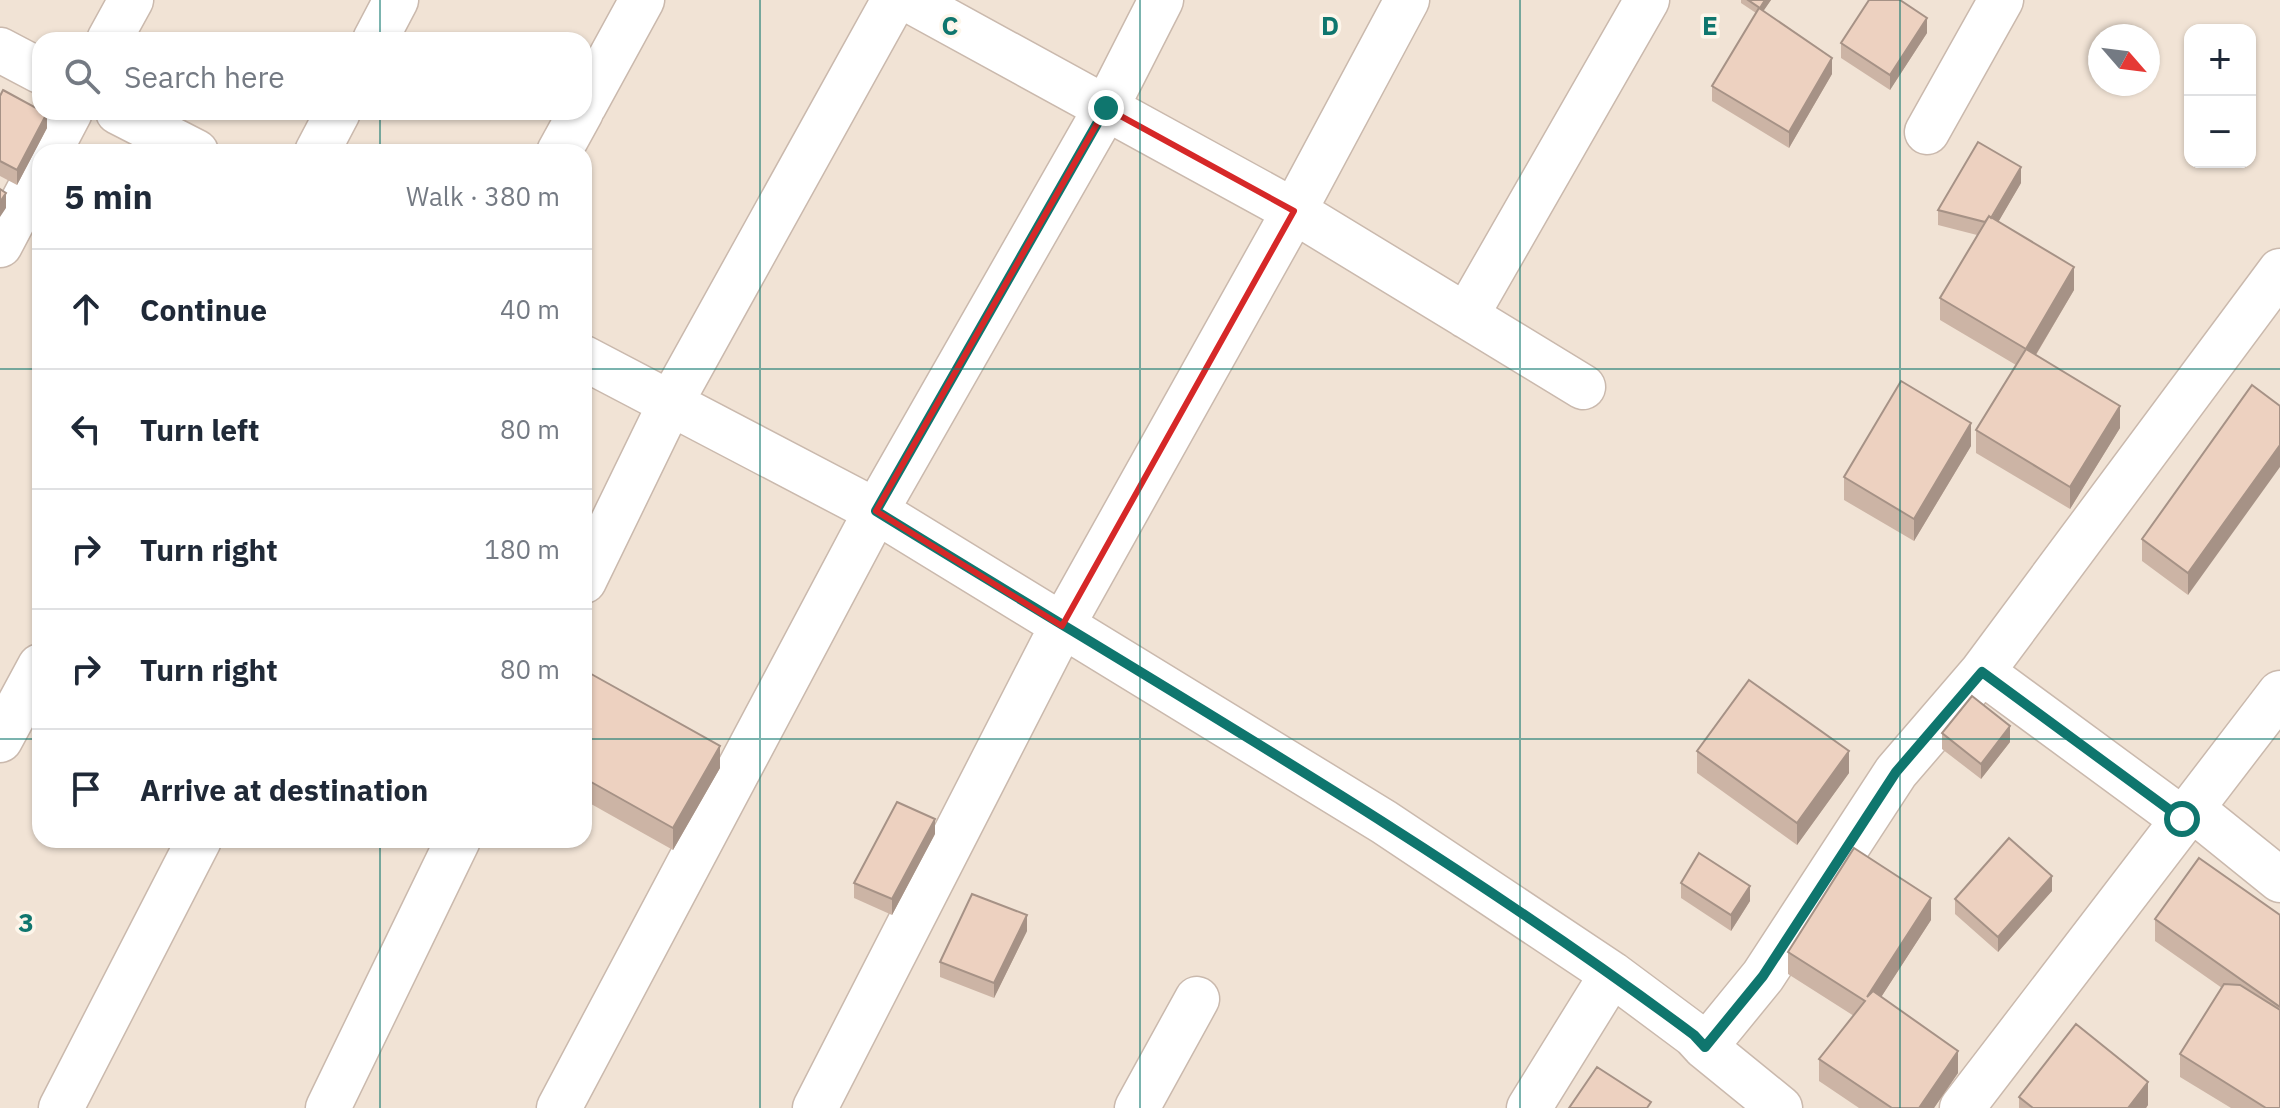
<!DOCTYPE html>
<meta charset="utf-8">
<style>
body{margin:0;font-family:"IBM Plex Sans",sans-serif;background:#f2f2f3;color:#1f2937}
.controls{position:absolute;right:24px;top:24px;display:grid;overflow:hidden;border-radius:16px;box-shadow:0 2px 6px #0004}
.controls button{width:72px;height:72px;display:grid;place-items:center;padding:0;border:0;border-bottom:2px solid #e0e1e3;background:#fff;color:#1f2937;font:40px sans-serif}
.compass{position:absolute;left:2088px;top:24px;width:72px;height:72px;border-radius:50%;background:#fff;box-shadow:0 2px 6px #0004;rotate:118deg}
.stop{position:absolute;width:24px;height:24px;margin:-18px;border:6px solid #0f766e;border-radius:50%;background:#fff}
.stop.end{background:#0f766e;border-color:#fff;box-shadow:0 2px 8px #0008}
.list{margin:0;padding:0;list-style:none}
h2{display:flex;justify-content:space-between;align-items:center;height:104px;margin:0;padding:0 32px;font-size:34px}
h2 small{font-size:26px;font-weight:400;color:#747a83}
.list li{display:grid;grid-template-columns:52px 1fr auto;gap:24px;align-items:center;box-sizing:border-box;height:120px;padding:0 32px;border-top:2px solid #e0e1e3}
.list b{display:block;font-size:30px;white-space:nowrap}
.list em{font-size:26px;font-style:normal;color:#747a83}
.icon{flex:none;width:44px;height:44px;fill:none;stroke:currentColor;stroke-width:2;stroke-linecap:round;stroke-linejoin:round}
.map{position:relative;flex:none;width:2280px;height:1108px;overflow:hidden}
.search{position:absolute;background:#fff;box-shadow:0 2px 6px #0004;left:32px;top:32px;width:560px;height:88px;display:flex;align-items:center;gap:20px;box-sizing:border-box;padding:0 28px;border-radius:24px;color:#747a83;font-size:30px}
.panel{position:absolute;background:#fff;box-shadow:0 2px 6px #0004;left:32px;top:144px;width:560px;height:704px;border-radius:24px}
.map>svg:first-child{display:block}
.residential{fill:#f1e3d5;fill-rule:evenodd}
.lines{fill:none;stroke-linecap:round;stroke-linejoin:round}
.minor-casing{stroke:#cab9ad;stroke-width:47}
.minor{stroke:#fff;stroke-width:44}
.wall{fill:#ccb4a5}
.shaded-wall{fill:#a69286}
.building{fill:#edd1c0;stroke:#a69286;stroke-width:2}
.route{stroke:#0f766e;stroke-width:10}
.marked{fill:none;stroke:#d62828;stroke-width:6;stroke-linejoin:round}
.grid{fill:none;stroke:#0f766e;stroke-width:2;stroke-opacity:0.55}
.grid-label{font-size:26px;text-anchor:middle;font-weight:bold;fill:#0f766e;stroke:#fdf6eb;stroke-width:7;stroke-linejoin:round;paint-order:stroke}
</style>
<div class="map">
<svg width="2280" height="1108" viewBox="0 0 2280 1108">
<rect width="100%" height="100%" fill="#faf2e6"/>
<path class="residential" d="M0,0H2280V1108H0ZM2190,30H2250V162H2190ZM2100,36H2148V84H2100ZM40,40H584V112H40ZM40,152H584V840H40Z"/>
<g class="lines">
<g class="minor-casing">
<path id="minor" d="M909,0L1294,211L1583,387
M109,40L131,0
M375,40L396,0
M0,50L40,71
M584,106L642,0
M118,112L196,152
M1927,132L2001,0
M49,152L70,112
M317,152L338,112
M559,152L581,112
M0,245L40,169
M1466,316L1647,0
M584,358L876,511L1384,822L1612,974L1694,1035L1705,1047L1780,1108
M584,581L670,404L894,0
M1982,672L2182,819
M0,740L40,666
M2192,809L2280,880
M1705,1047L1763,976L1896,772L1982,672L2280,271
M61,1108L199,840
M328,1108L458,840
M559,1108L876,511L1106,108L1161,0
M815,1108L1062,626L1294,211L1407,0
M1137,1108L1197,999
M1529,1108L1612,974
M1962,1108L2280,693"/>
</g>
<use href="#minor" class="minor"/>
</g>
<path class="wall" d="M1741,0H1771L1763,11L1832,74L1789,148L1712,101V86L1756,13L1741,3Z
M1927,33L1890,90L1841,58V43Z
M0,96L47,128L17,185L0,176Z
M2021,183L1998,222L2074,290L2036,355L2120,428L2070,509L1976,453V430L2016,365L1940,320V298L1977,235L1938,225V210Z
M2252,385L2188,595L2142,561V539Z
M1971,446L1914,541L1844,500V477Z
M584,670L720,768L673,850L584,800Z
M1942,733L2010,742L1981,779L1942,749Z
M1697,751L1849,773L1797,845L1697,773Z
M935,834L892,915L854,898V883Z
M1681,883L1750,901L1731,931L1681,898Z
M2052,891L1998,952L1955,914V899Z
M2280,915V1108H2231L2180,1077V1054L2222,988L2155,941V919Z
M1931,920L1881,997L1958,1073L1934,1108H1859L1819,1081V1059L1854,1016L1788,974V952Z
M1027,931L994,998L940,977V962Z
M2019,1097L2148,1105L2146,1108H2019Z"/>
<path class="shaded-wall" d="M1765,0H1771L1760,16V8Z
M1927,18V33L1890,90V75Z
M1832,58V74L1789,148V132Z
M47,113V128L17,185V170Z
M2021,167V183L1989,238V223Z
M6,193V208L0,217V202Z
M2074,267V290L2026,371V349Z
M2120,406V428L2070,509V487Z
M1971,423V446L1914,541V519Z
M2280,445V467L2188,595V573Z
M2010,726V742L1981,779V764Z
M720,746V768L673,850V828Z
M1849,751V773L1797,845V823Z
M935,819V834L892,915V899Z
M2052,876V891L1998,952V937Z
M1750,886V901L1731,931V915Z
M1931,898V920L1867,1019V997Z
M1027,915V931L994,998V983Z
M1958,1051V1073L1934,1108H1919Z
M2148,1082V1105L2146,1108H2128Z"/>
<path class="building" d="M1748,0H1765L1760,8Z
M1869,0H1900L1927,18L1890,75L1841,43Z
M1759,8L1832,58L1789,132L1712,86Z
M3,90L40,110V112L47,113L17,170L0,161V96Z
M1978,142L2021,167L1991,218L1989,216L1985,222L1938,210Z
M0,189L6,193L0,202Z
M1989,216L2074,267L2026,349L2120,406L2070,487L1976,430L2026,349L1940,298Z
M1901,381L1971,423L1914,519L1844,477Z
M2252,385L2280,406V445L2188,573L2142,539Z
M584,670L720,746L673,828L584,778Z
M1749,680L1849,751L1797,823L1697,751Z
M1972,696L2010,726L1981,764L1942,733Z
M897,802L935,819L892,899L854,883Z
M2009,838L2052,876L1998,937L1955,899Z
M1854,848L1931,898L1867,997L1873,991L1958,1051L1919,1108H1892L1819,1059L1865,1001L1788,952Z
M1699,853L1750,886L1731,915L1681,883Z
M2199,858L2280,915V1007L2155,919Z
M972,894L1027,915L994,983L940,962Z
M2224,984L2240,985L2280,1010V1108H2266L2180,1054Z
M2076,1024L2148,1082L2128,1108H2033L2019,1097Z
M1597,1067L1651,1102L1647,1108H1569Z"/>
<g class="lines">
<path class="route" d="M1106,108L876,511C1151,681 1434,841 1694,1035L1705,1047L1763,976L1896,772L1982,672L2182,819"/>
</g>
<path class="marked" d="M1106,108L1294,211L1062,626L876,511Z"/>
<path class="grid" d="M380,0V40M760,0V1108M1140,0V1108M1520,0V1108M1900,0V1108M380,112V152M0,369H40M584,369H2280M0,739H40M584,739H2280M380,840V1108"/>
<g class="grid-label">
<text x="950" y="35">C</text>
<text x="1330" y="35">D</text>
<text x="1710" y="35">E</text>
<text x="26" y="932">3</text>
</g>
</svg>
<div class="controls">
<button>+</button>
<button>−</button>
</div>
<svg class="compass" viewBox="-18 -18 36 36"><path d="M0-13l5 13h-10z" fill="#e53935"/><path d="M0 13l5-13h-10z" fill="#747a83"/></svg>
<div class="stop" style="left:2182px;top:819px"></div>
<div class="stop end" style="left:1106px;top:108px"></div>
<div class="search"><svg class="icon" aria-label="search" viewBox="0 0 24 24"><circle cx="10" cy="10" r="6"/><path d="M15 15l6 6"/></svg>Search here</div>
<section class="panel">
<h2>5 min<small>Walk · 380 m</small></h2>
<ul class="list">
<li><svg class="icon" aria-label="ahead" viewBox="0 0 24 24"><path d="M12 20V5M6 11l6-6 6 6"/></svg><div><b>Continue</b></div><em>40 m</em></li>
<li><svg class="icon" aria-label="left" viewBox="0 0 24 24"><path d="M17 20v-9H6M10 6l-5 5 5 5"/></svg><div><b>Turn left</b></div><em>80 m</em></li>
<li><svg class="icon" aria-label="right" viewBox="0 0 24 24"><path d="M7 20v-9h11M14 6l5 5-5 5"/></svg><div><b>Turn right</b></div><em>180 m</em></li>
<li><svg class="icon" aria-label="right" viewBox="0 0 24 24"><path d="M7 20v-9h11M14 6l5 5-5 5"/></svg><div><b>Turn right</b></div><em>80 m</em></li>
<li><svg class="icon" aria-label="arrive" viewBox="0 0 24 24"><path d="M6 21V4h12l-3 4 3 4H6"/></svg><div><b>Arrive at destination</b></div></li>
</ul>
</section>
</div>
